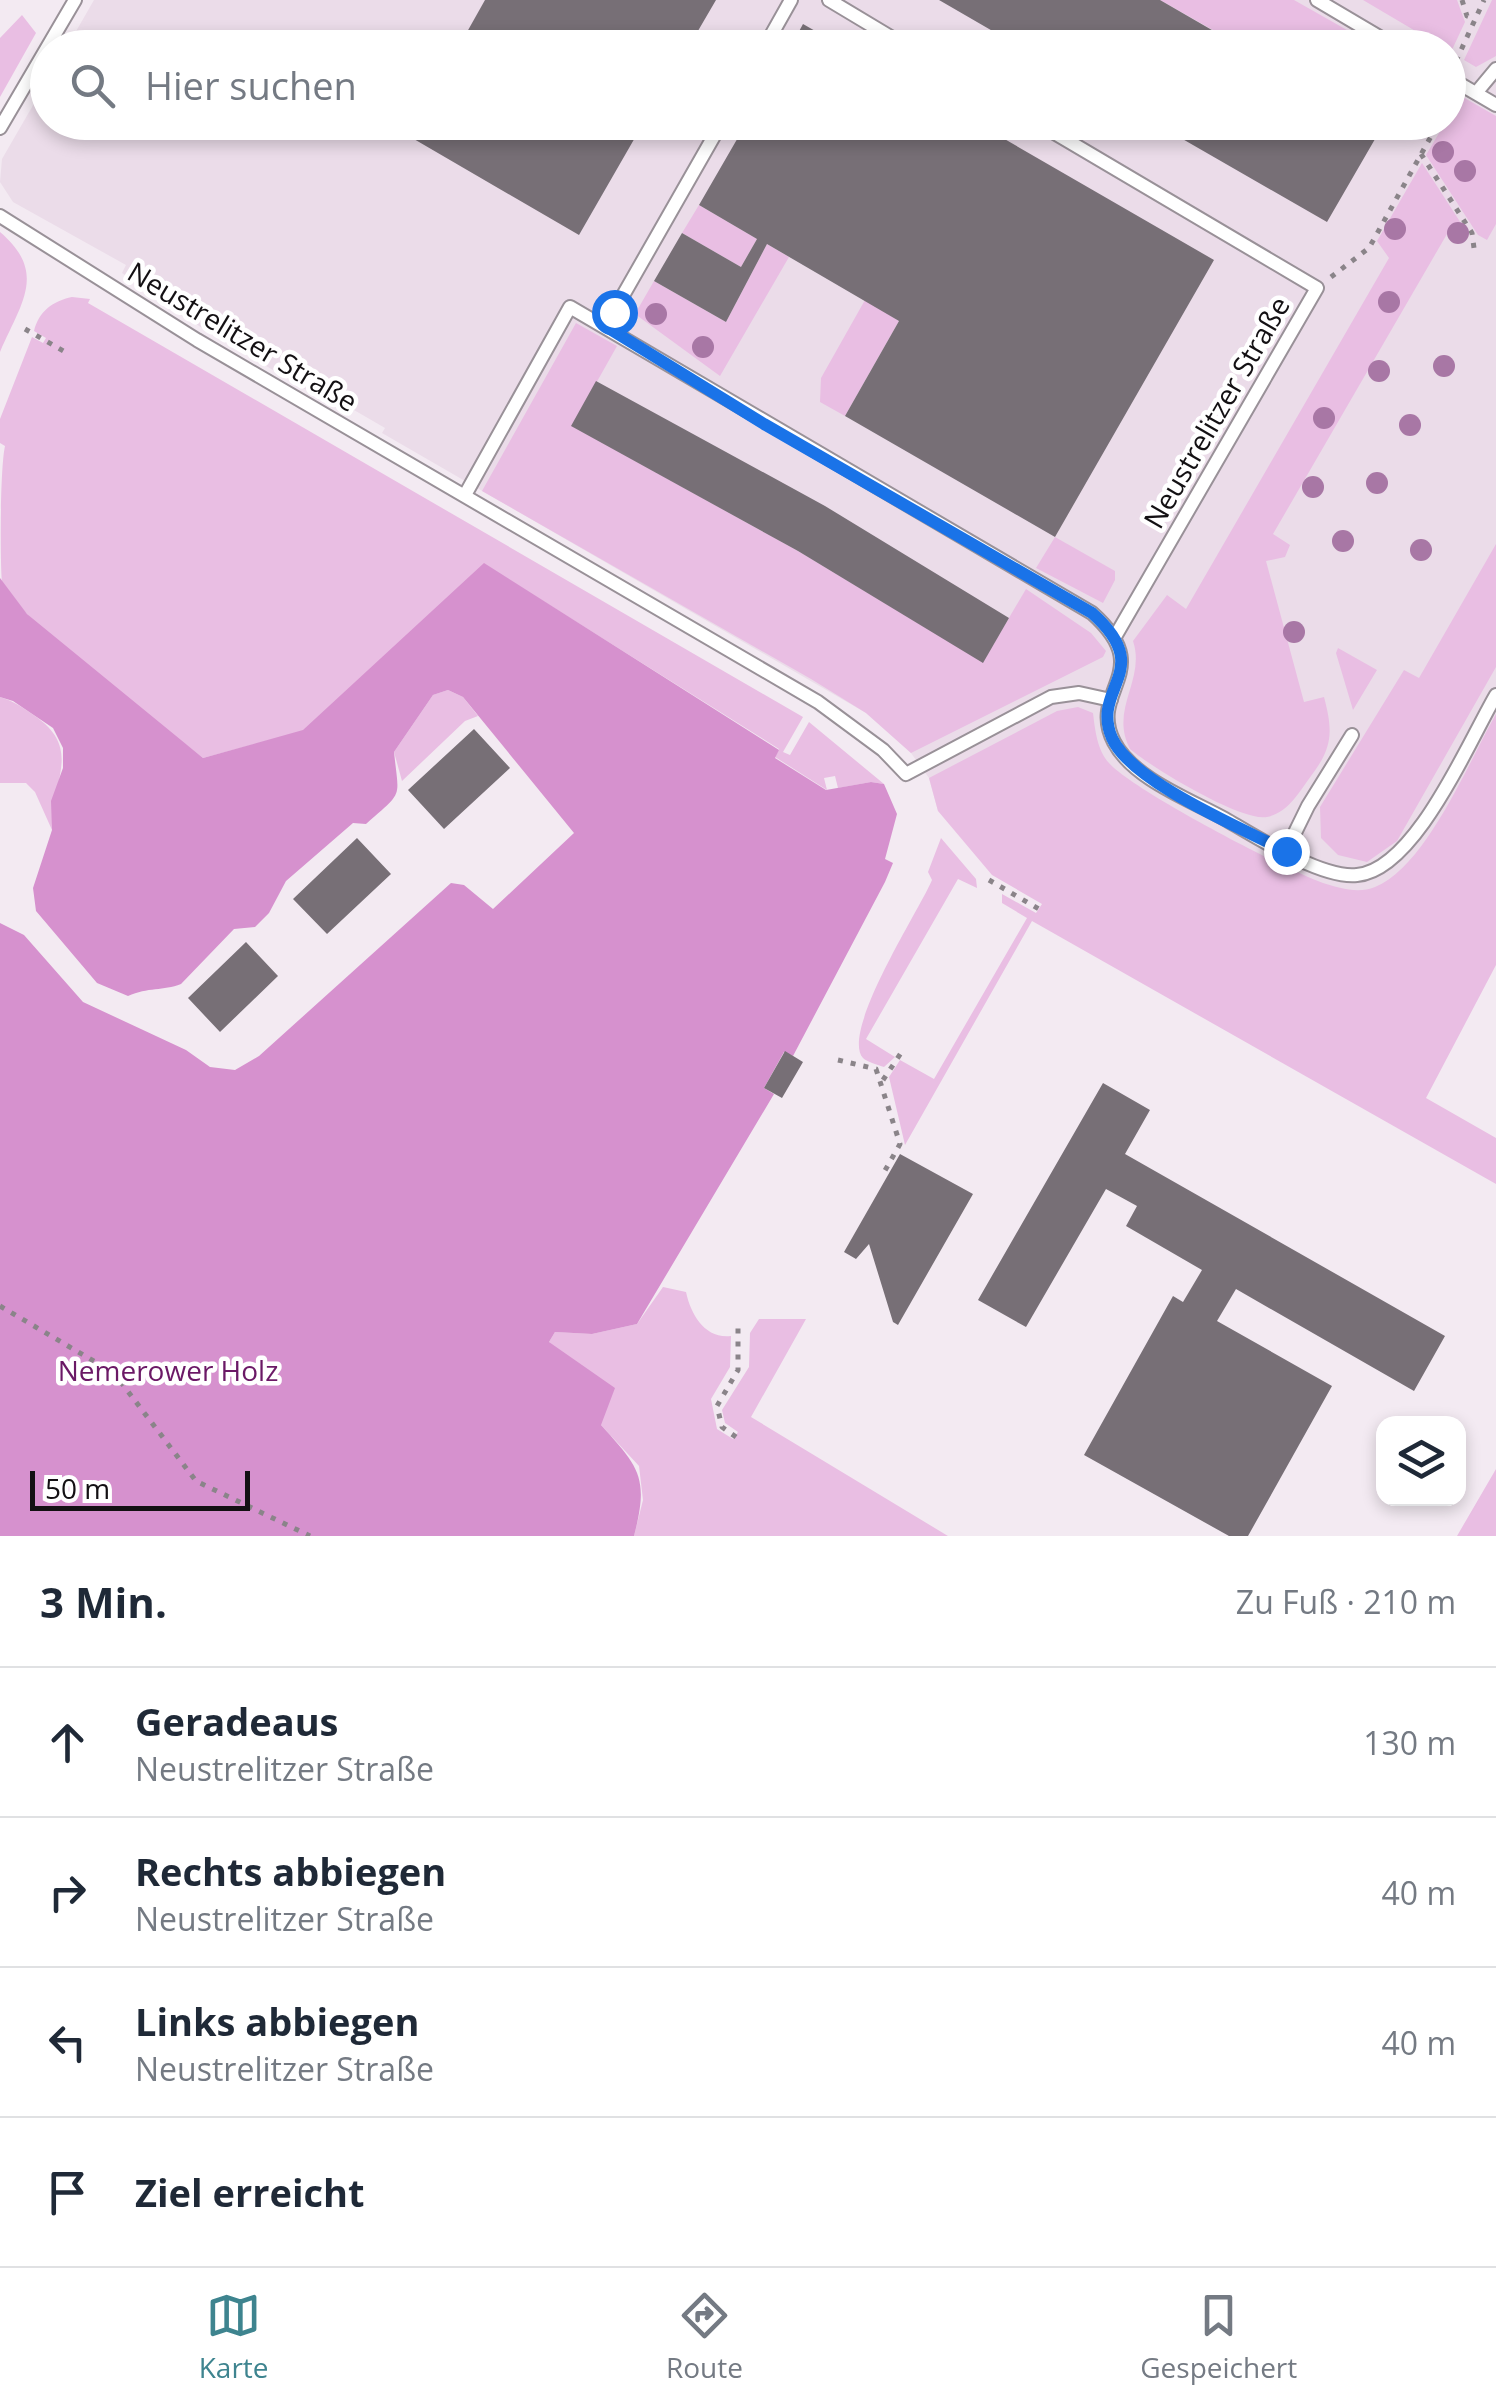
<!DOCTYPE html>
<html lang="de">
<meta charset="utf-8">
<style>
body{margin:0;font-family:"Open Sans",sans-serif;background:#f6f6f7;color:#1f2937}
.controls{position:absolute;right:30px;bottom:30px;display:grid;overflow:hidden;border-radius:20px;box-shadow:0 5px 15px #0003}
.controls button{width:90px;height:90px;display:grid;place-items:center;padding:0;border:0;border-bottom:2px solid #e0e1e3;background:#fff;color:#1f2937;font:50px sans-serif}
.scale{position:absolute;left:30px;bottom:25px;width:220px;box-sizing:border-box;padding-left:10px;border:5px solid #131013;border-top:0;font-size:28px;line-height:35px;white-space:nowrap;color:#131013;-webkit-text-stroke:8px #fff;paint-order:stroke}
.stop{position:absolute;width:30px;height:30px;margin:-22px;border:8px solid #1a73e8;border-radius:50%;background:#fff}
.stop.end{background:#1a73e8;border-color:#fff;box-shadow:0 2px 10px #0008}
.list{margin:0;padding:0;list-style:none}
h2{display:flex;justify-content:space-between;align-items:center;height:130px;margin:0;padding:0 40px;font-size:42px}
h2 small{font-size:32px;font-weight:400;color:#747a83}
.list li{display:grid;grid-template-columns:65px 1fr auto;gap:30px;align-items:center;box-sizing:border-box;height:150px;padding:0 40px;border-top:2px solid #e0e1e3}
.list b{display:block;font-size:38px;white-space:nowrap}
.list p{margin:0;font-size:32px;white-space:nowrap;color:#747a83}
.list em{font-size:32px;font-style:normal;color:#747a83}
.icon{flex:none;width:55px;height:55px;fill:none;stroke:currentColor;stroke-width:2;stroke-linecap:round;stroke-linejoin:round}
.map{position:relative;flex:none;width:1496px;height:1536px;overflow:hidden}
.search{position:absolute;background:#fff;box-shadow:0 5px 15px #0003;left:30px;right:30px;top:30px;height:110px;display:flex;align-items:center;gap:25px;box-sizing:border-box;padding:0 35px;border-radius:55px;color:#747a83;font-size:38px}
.sheet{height:730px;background:#fff}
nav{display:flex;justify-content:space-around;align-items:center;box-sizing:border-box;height:140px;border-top:2px solid #e0e1e3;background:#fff;font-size:28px;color:#747a83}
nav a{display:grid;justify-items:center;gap:5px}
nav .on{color:#3e848f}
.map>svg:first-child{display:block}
.built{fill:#ebdce9}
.green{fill:#e9bee3}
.forest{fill:#d691ce}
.building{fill:#776f76}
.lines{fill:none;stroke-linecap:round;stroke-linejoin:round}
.service-casing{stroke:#999198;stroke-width:16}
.path{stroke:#8a8489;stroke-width:5;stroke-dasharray:5 8;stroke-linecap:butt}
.service{stroke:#fff;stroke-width:12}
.tree{fill:#a877a5}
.route{stroke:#1a73e8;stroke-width:12}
.labels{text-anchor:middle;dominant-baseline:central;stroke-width:9;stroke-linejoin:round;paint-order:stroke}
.street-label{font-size:28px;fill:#131013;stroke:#fff}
.park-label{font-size:28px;fill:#6b1966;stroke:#fff}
</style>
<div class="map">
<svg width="1496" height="1536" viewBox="0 0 1496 1536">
<rect width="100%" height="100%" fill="#f3eaf2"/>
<path class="built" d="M94,0H1496V965L938,811L929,778L911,753L866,713L382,433L385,428L323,392L320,398L202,328L122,273L126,265L13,202L0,182L2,159L47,81L48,122H1448V48L67,47Z"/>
<path class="green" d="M1160,0H1294L1377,47H1243Z
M1363,0H1457L1465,22L1451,52Z
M1492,0H1496V56L1476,67L1464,60Z
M22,15L36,33L0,97V38Z
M1461,96L1496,116V224L1487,240L1478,235L1426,155Z
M1422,163L1468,234L1463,242L1447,234L1273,534L1290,545L1285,557L1266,561L1304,702L1324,697C1333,731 1333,747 1311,776C1300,791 1288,813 1267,817C1241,822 1151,767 1130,749C1109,709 1146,680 1133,641L1167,595L1186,609L1389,258L1377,241Z
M699,205L757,239L741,267L682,233Z
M0,232C48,273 21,303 0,352Z
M767,244L789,257L720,376L635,314L654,281L726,322Z
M72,297L90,299L88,303L803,717L783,752L790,755L809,722L884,784L871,782L838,788L835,776L824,778L827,790L775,757L779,749L484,564L303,731L203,758C165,727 17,619 2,583C0,563 0,469 5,446L0,443V419L32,337L43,343L46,338L34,331C39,311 53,301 72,297Z
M865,300L899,321L845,416L820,402L821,378Z
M576,323L617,346L572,426L798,551L983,662L1026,589L1091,633L1106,651L1103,657L911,753L866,713L811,679L482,491Z
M1055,537L1115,571V580L1103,603L1036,568Z
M1496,544V667L1397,841L1367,862L1338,855L1321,838L1320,807L1404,670L1419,678Z
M1338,648L1377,670L1353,710L1336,653Z
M448,690L463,697L478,716L465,721L402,781L394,752L433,695Z
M0,697C14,701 23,708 35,716C84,750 50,782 52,830L35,792L26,783H0Z
M1078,707L1093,713C1095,729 1097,750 1109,763C1134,791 1284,869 1323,883C1339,888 1358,894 1375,887C1426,867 1469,761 1496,714V965L1426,1098L1496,1138V1184L1032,921L905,1145L889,1077L900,1060L934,1079L1027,918L1002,903V894L1036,913L1042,904L992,875L938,811L929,778L1057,711Z
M941,838L976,879L977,888L958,879L866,1039L895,1057L884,1067C878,1065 867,1062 863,1058C840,1032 920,909 932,880L928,872Z
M663,1287L686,1292C691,1315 705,1339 731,1336L730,1367L711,1399L717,1429L733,1439L738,1432L725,1423L722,1410L749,1367L750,1333L759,1319H806L751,1417L948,1536H634L643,1500L639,1466L601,1425L549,1342L555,1332L592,1334L637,1324Z
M1496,1469V1536H1457Z"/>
<path class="forest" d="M484,563L779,750L775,758L826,790L871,782L884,784L897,814L885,859L893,863L885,882L793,1056L784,1052L764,1088L774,1094L637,1324L592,1334L555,1332L549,1342L615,1388L601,1425C640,1468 649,1478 634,1536H0V923L24,935L83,1002L186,1050L210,1067L235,1070L259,1056L451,883L464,885L493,909L574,833L463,697L448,690L433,695L394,752C399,800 404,790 366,824L353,823L286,881L269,913L255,927L234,929L181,984C163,991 148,987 128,996L97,983L36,911L33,888L52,830L51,801L63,768V748L53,728L13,701L0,697V578L27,614L203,758L303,730Z"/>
<path class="building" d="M485,0H716L688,48H458Z
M939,0H1160L1243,48H1022Z
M803,24L845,48H790Z
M414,122H644L579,235L407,135Z
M747,122H975L1214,260L1055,537L845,416L899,321L767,244L726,322L654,281L682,233L741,267L757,239L699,205Z
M1153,122H1374L1382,127L1327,222Z
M596,381L825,506L1009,618L983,663L798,551L571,426Z
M474,729L510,768L444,829L408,790Z
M357,838L391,874L327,934L293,899Z
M246,942L278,976L220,1032L188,998Z
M785,1051L803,1062L782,1098L764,1088Z
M1103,1083L1150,1110L1125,1154L1445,1336L1414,1391L1236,1289L1217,1321L1332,1386L1248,1536H1229L1084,1455L1173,1296L1183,1302L1202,1270L1126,1226L1137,1206L1106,1189L1026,1327L978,1300Z
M900,1154L973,1194L898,1325L893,1322L869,1244L856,1259L844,1252Z"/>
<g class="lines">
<g class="service-casing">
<path id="service" d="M829,0L909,48
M1317,0L1398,48
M764,48L791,0
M1448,77L1496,105
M1476,93L1496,69
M1036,122L1317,288L1116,635
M0,128L75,0
M0,216L197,340L818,702L883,750L906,774L1051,697L1079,693L1111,700
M605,327L722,122
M465,495L570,307L1092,613C1158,672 1087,690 1114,742C1133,779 1191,800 1225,819C1256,837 1322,879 1357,875C1415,870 1468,743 1496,695
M1286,851L1308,806L1352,735"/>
</g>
<path class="path" d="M1462,0L1467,16L1475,19
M1416,37L1434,48
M1456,61L1484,0
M1421,154L1472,233L1474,248
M1331,277L1369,248L1439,122
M25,329L67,353
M989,880L1039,909
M838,1060L876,1069L900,1144L883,1174
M883,1080L901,1053
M0,1306L114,1373L196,1481L310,1536
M736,1437L722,1427L717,1406L738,1370V1327"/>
<use href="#service" class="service"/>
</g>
<g class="tree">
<circle cx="1443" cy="152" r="11"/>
<circle cx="1465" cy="171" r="11"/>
<circle cx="1395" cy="229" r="11"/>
<circle cx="1458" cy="233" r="11"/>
<circle cx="1389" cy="302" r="11"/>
<circle cx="656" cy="314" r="11"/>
<circle cx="703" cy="347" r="11"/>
<circle cx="1444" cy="366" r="11"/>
<circle cx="1379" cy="371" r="11"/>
<circle cx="1324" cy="418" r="11"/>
<circle cx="1410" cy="425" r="11"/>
<circle cx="1377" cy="483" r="11"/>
<circle cx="1313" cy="487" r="11"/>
<circle cx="1343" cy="541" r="11"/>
<circle cx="1421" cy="550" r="11"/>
<circle cx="1294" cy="632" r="11"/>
</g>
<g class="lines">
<path class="route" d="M614,312L605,326L764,424L1092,613C1157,671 1090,687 1112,738C1131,782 1243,829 1286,851"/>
</g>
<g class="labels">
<g class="street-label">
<text transform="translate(243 336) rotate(31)">Neustrelitzer Straße</text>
<text transform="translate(1216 412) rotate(-60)">Neustrelitzer Straße</text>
</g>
<g class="park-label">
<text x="168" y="1370">Nemerower Holz</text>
</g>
</g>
</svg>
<div class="controls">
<button><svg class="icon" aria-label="layers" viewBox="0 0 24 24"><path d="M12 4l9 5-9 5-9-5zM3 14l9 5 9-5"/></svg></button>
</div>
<div class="scale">50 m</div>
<div class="stop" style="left:614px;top:312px"></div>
<div class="stop end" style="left:1286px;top:851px"></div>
<div class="search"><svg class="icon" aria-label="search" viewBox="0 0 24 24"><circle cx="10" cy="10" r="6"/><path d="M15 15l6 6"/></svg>Hier suchen</div>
</div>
<section class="sheet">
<h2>3 Min.<small>Zu Fuß · 210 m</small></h2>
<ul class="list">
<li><svg class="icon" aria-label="ahead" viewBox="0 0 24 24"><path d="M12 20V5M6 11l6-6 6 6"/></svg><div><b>Geradeaus</b><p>Neustrelitzer Straße</p></div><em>130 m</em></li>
<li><svg class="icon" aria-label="right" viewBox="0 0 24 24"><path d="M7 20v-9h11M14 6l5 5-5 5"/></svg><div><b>Rechts abbiegen</b><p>Neustrelitzer Straße</p></div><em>40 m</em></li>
<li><svg class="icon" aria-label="left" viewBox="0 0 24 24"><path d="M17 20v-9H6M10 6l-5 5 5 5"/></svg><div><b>Links abbiegen</b><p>Neustrelitzer Straße</p></div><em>40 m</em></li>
<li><svg class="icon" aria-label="arrive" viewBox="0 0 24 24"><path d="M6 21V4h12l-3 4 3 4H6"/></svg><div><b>Ziel erreicht</b></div></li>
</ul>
</section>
<nav>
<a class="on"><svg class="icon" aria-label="map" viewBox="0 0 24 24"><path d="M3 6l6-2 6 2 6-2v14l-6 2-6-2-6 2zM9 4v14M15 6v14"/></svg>Karte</a>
<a><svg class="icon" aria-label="directions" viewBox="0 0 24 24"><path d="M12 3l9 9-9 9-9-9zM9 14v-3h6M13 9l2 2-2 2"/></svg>Route</a>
<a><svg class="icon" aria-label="saved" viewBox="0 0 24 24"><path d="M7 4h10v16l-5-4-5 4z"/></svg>Gespeichert</a>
</nav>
